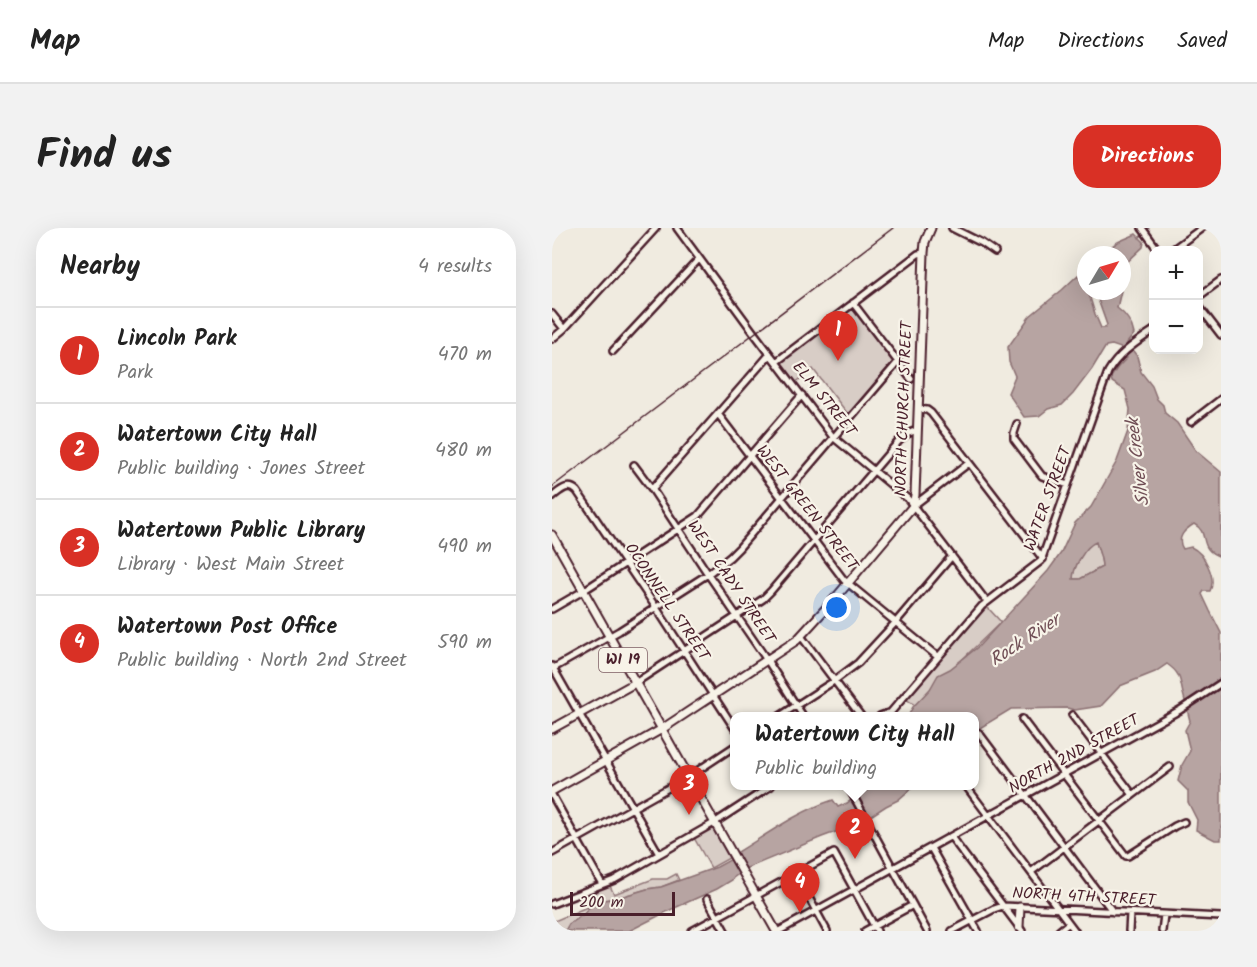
<!DOCTYPE html>
<meta charset="utf-8">
<style>
body{margin:0;font-family:Kalam,sans-serif;background:#f2f2f2;color:#222}
.controls{position:absolute;right:18px;top:18px;display:grid;overflow:hidden;border-radius:12px;box-shadow:0 6px 24px #0002}
.controls button{width:54px;height:54px;display:grid;place-items:center;padding:0;border:0;border-bottom:2px solid #e0e0e0;background:#fff;color:#222;font:30px sans-serif}
.compass{position:absolute;left:525px;top:18px;width:54px;height:54px;border-radius:50%;background:#fff;box-shadow:0 6px 24px #0002;rotate:52deg}
.scale{position:absolute;left:18px;bottom:15px;width:105px;box-sizing:border-box;padding-left:6px;border:3px solid #4a1f2b;border-top:0;font-size:16px;line-height:21px;white-space:nowrap;color:#4a1f2b;-webkit-text-stroke:4px #f7f3e8;paint-order:stroke}
.you{position:absolute;left:285px;top:380px;width:21px;height:21px;margin:-15px;border:4px solid #fff;border-radius:50%;background:#1a73e8;box-shadow:0 0 0 9px #1a73e833}
.badge{display:grid;place-items:center;width:39px;height:39px;border-radius:50%;background:#d93025;color:#fff;font-size:20px;font-weight:700}
.pin{position:absolute;translate:-50% -50px;filter:drop-shadow(0 2px 3px #0008)}
.pin::after{content:'';position:absolute;top:32px;width:21px;height:18px;background:inherit;clip-path:polygon(0 0,100% 0,50% 100%)}
.popup{position:absolute;left:178px;top:484px;width:249px;height:78px;box-sizing:border-box;display:grid;place-content:center;border-radius:12px;background:#fff;filter:drop-shadow(0 2px 4px #0005);font-size:20px;white-space:nowrap;color:#767676}
.popup b{font-size:22px;color:#222}
.popup::after{content:'';position:absolute;left:50%;top:100%;margin-left:-12px;border:12px solid transparent;border-top-color:#fff}
.list{margin:0;padding:0;list-style:none}
h2{display:flex;justify-content:space-between;align-items:center;height:78px;margin:0;padding:0 24px;font-size:26px}
h2 small{font-size:20px;font-weight:400;color:#767676}
.list li{display:grid;grid-template-columns:39px 1fr auto;gap:18px;align-items:center;box-sizing:border-box;height:96px;padding:0 24px;border-top:2px solid #e0e0e0}
.list b{display:block;font-size:22px;white-space:nowrap}
.list p{margin:0;font-size:20px;white-space:nowrap;color:#767676}
.list em{font-size:20px;font-style:normal;color:#767676}
.map{position:relative;flex:none;width:669px;height:703px;overflow:hidden;border-radius:24px}
header{display:flex;align-items:center;gap:36px;box-sizing:border-box;height:84px;padding:0 30px;background:#fff;border-bottom:2px solid #e0e0e0}
header strong{font-size:28px}
nav{display:flex;gap:33px;margin-inline-start:auto;font-size:21px}
.intro{display:flex;align-items:center;justify-content:space-between;box-sizing:border-box;height:144px;padding:0 36px}
h1{margin:0;font-size:42px}
.button{padding:15px 27px;border-radius:24px;background:#d93025;color:#fff;font-size:21px;font-weight:700}
main{display:flex;gap:36px;padding:0 36px}
aside{flex:1;background:#fff;border-radius:24px;box-shadow:0 6px 24px #0002}
.map>svg:first-child{display:block}
.green{fill:#d8cdc6;stroke:#917678;stroke-width:1.5}
.water{fill:#b7a4a2;stroke:#8b6f72;stroke-width:1.5;fill-rule:evenodd}
.lines{fill:none;stroke-linecap:round;stroke-linejoin:round}
.stream{stroke:#8b6f72;stroke-width:1.5}
.minor-casing{stroke:#4a1f2b;stroke-width:10}
.major-casing{stroke:#4a1f2b;stroke-width:11}
.minor{stroke:#f7f3e8;stroke-width:5}
.major{stroke:#f7f3e8;stroke-width:7}
.rail{stroke:#4a1f2b;stroke-width:1.5}
.labels{text-anchor:middle;dominant-baseline:central;stroke-width:4.5;stroke-linejoin:round;paint-order:stroke}
.shield{fill:#f7f3e8;stroke:#7e5f64;stroke-width:1.5}
.shield-label{font-size:15px;font-weight:bold;fill:#4a1f2b}
.street-label{font-size:16px;fill:#4a1f2b;stroke:#f7f3e8}
.water-label{font-size:18px;font-style:italic;fill:#704e55;stroke:#f7f3e8}
</style>
<header>
<strong>Map</strong>
<nav><a>Map</a><a>Directions</a><a>Saved</a></nav>
</header>
<div class="intro"><h1>Find us</h1><a class="button">Directions</a></div>
<main>
<aside>
<h2>Nearby<small>4 results</small></h2>
<ul class="list">
<li><span class="badge">1</span><div><b>Lincoln Park</b><p>Park</p></div><em>470 m</em></li>
<li><span class="badge">2</span><div><b>Watertown City Hall</b><p>Public building · Jones Street</p></div><em>480 m</em></li>
<li><span class="badge">3</span><div><b>Watertown Public Library</b><p>Library · West Main Street</p></div><em>490 m</em></li>
<li><span class="badge">4</span><div><b>Watertown Post Office</b><p>Public building · North 2nd Street</p></div><em>590 m</em></li>
</ul>
</aside>
<div class="map">
<svg width="669" height="703" viewBox="0 0 669 703">
<rect width="100%" height="100%" fill="#f0ebe0"/>
<filter id="ink" filterUnits="userSpaceOnUse"><feTurbulence type="fractalNoise" baseFrequency=".0167" numOctaves="2"/><feDisplacementMap in="SourceGraphic" scale="12" xChannelSelector="R" yChannelSelector="G"/><feConvolveMatrix kernelMatrix="1 2 1 2 8 2 1 2 1" color-interpolation-filters="sRGB"/></filter>
<g filter="url(#ink)">
<path class="green" d="M300,79H302L342,134L296,186L261,141L243,155L229,135L231,132Z
M544,313C546,322 550,330 550,339L528,351H521C521,339 533,318 544,313Z
M434,380L437,381L449,394L363,477L354,471L431,382Z
M159,598L177,630L159,640L141,608Z
M124,646L127,652L109,659L95,661L65,670L45,673L39,677L32,686L17,696L13,703H0V694L35,679L31,667L57,656L62,666L101,651H115Z"/>
<path class="water" d="M584,6L592,14L591,19L570,39V27H543C552,25 558,19 566,14C572,11 578,9 584,6Z
M526,47L534,59V63H536L543,86L549,100H553L555,97L543,63H569L565,80C575,87 580,95 582,106L575,115L585,128L589,144L600,158L605,171L611,177L613,185L625,195L644,223L669,244V329C644,321 659,305 642,296C632,302 624,310 631,321L639,319C652,325 665,349 658,363H652L650,366L658,383L669,405V612H663L644,602L645,592L636,574V563L626,553L630,537L638,523L633,502L638,493C636,485 634,477 632,469C627,453 631,447 615,436L603,444L568,458L549,478L523,482L515,480L459,481L423,503V488H356L361,479L378,461L386,447L398,441L427,418L496,343L509,325L523,295L539,279L565,233L576,203L578,181L573,162L560,154L559,149L566,139L575,130L569,120L560,117L554,118L540,141L521,166L510,177L496,181L487,188L472,189L456,165L463,148L457,134L456,119L478,88L510,62ZM544,314C546,322 550,330 550,339L528,351H521C521,340 533,318 544,314Z
M318,558H362L346,572L334,578L308,595L270,609L195,640L181,650L180,652L165,661L118,682L77,703H13L17,696L32,686L39,677L45,673L65,670L95,661L109,659L165,639L178,632L186,624C217,605 247,583 281,572L286,579L295,575Z"/>
<g class="lines">
<path class="stream" d="M587,10L597,0"/>
<g class="minor-casing">
<path id="minor" d="M125,0L202,105L281,209L356,271L435,374
M400,0L430,15L443,24
M590,0L606,22
M620,22L650,0
M646,69L669,52
M301,75L359,151
M646,77L669,107
M0,86L12,101
M0,111L12,101L104,0
M61,123L147,31
M224,134L366,26L372,25
M366,181L375,182L379,185L491,331
M166,186L292,352L386,429
M639,194L669,171
M465,196L462,205V211L490,248L516,257
M82,237L100,261L156,346L215,432L251,488
M100,261L218,126
M0,269C8,263 16,254 25,263L103,378L183,501
M361,278L417,235
M0,381L31,363L146,288L250,167
M249,408L309,488
M0,438L107,626
M0,441L67,403L156,346L178,329L187,320L346,134
M83,455L211,371L219,363L347,213L355,206L365,202
M520,487L581,567
M228,488L282,453L306,435L343,395L400,328
M328,488L339,484L430,378L489,333L556,144C567,125 585,114 602,102
M470,491L574,628H576L623,598L632,594
M427,505L561,684
M296,558L375,703
M414,558L523,703
M0,567L50,656
M399,609L470,703
M379,620L426,703
M0,625L136,549L183,518
M479,644L618,539
M244,646L275,703
M155,671L173,703
M0,676L62,652L162,595L219,558
M140,703L282,625L325,703
M227,703L628,482L669,455
M313,703L361,677
M400,703L442,681L451,678L669,689
M507,703L517,695
M577,703L578,685
M610,703L612,687"/>
</g>
<g class="major-casing">
<path id="major" d="M0,307L224,703
M0,501L83,455
M0,563L110,501L245,412L286,367L361,278L363,267L372,25L373,14L379,0
M467,699L468,679"/>
</g>
<use href="#minor" class="minor"/>
<use href="#major" class="major"/>
<path class="rail" d="M0,259L341,0"/>
</g>
</g>
<g class="labels">
<rect class="shield" x="47" y="420" width="48" height="24" rx="4.5"/>
<g class="shield-label">
<text x="71" y="432">WI 19</text>
</g>
<g class="street-label">
<text transform="translate(272 171) rotate(51)">ELM STREET</text>
<text transform="translate(352 181) rotate(-88)">NORTH CHURCH STREET</text>
<text transform="translate(496 271) rotate(-70)">WATER STREET</text>
<text transform="translate(255 280) rotate(52)">WEST GREEN STREET</text>
<text transform="translate(179 354) rotate(56)">WEST CADY STREET</text>
<text transform="translate(115 374) rotate(56)">OCONNELL STREET</text>
<text transform="translate(522 526) rotate(-29)">NORTH 2ND STREET</text>
<text transform="translate(532 669) rotate(3)">NORTH 4TH STREET</text>
</g>
<g class="water-label">
<text transform="translate(587 234) rotate(-97)">Silver Creek</text>
<text transform="translate(473 413) rotate(-33)">Rock River</text>
</g>
</g>
</svg>
<div class="controls">
<button>+</button>
<button>−</button>
</div>
<svg class="compass" viewBox="-18 -18 36 36"><path d="M0-13l5 13h-10z" fill="#e53935"/><path d="M0 13l5-13h-10z" fill="#767676"/></svg>
<div class="scale">200 m</div>
<div class="you"></div>
<div class="pin badge" style="left:286px;top:133px">1</div>
<div class="pin badge" style="left:303px;top:631px">2</div>
<div class="popup"><b>Watertown City Hall</b>Public building</div>
<div class="pin badge" style="left:137px;top:587px">3</div>
<div class="pin badge" style="left:248px;top:685px">4</div>
</div>
</main>
